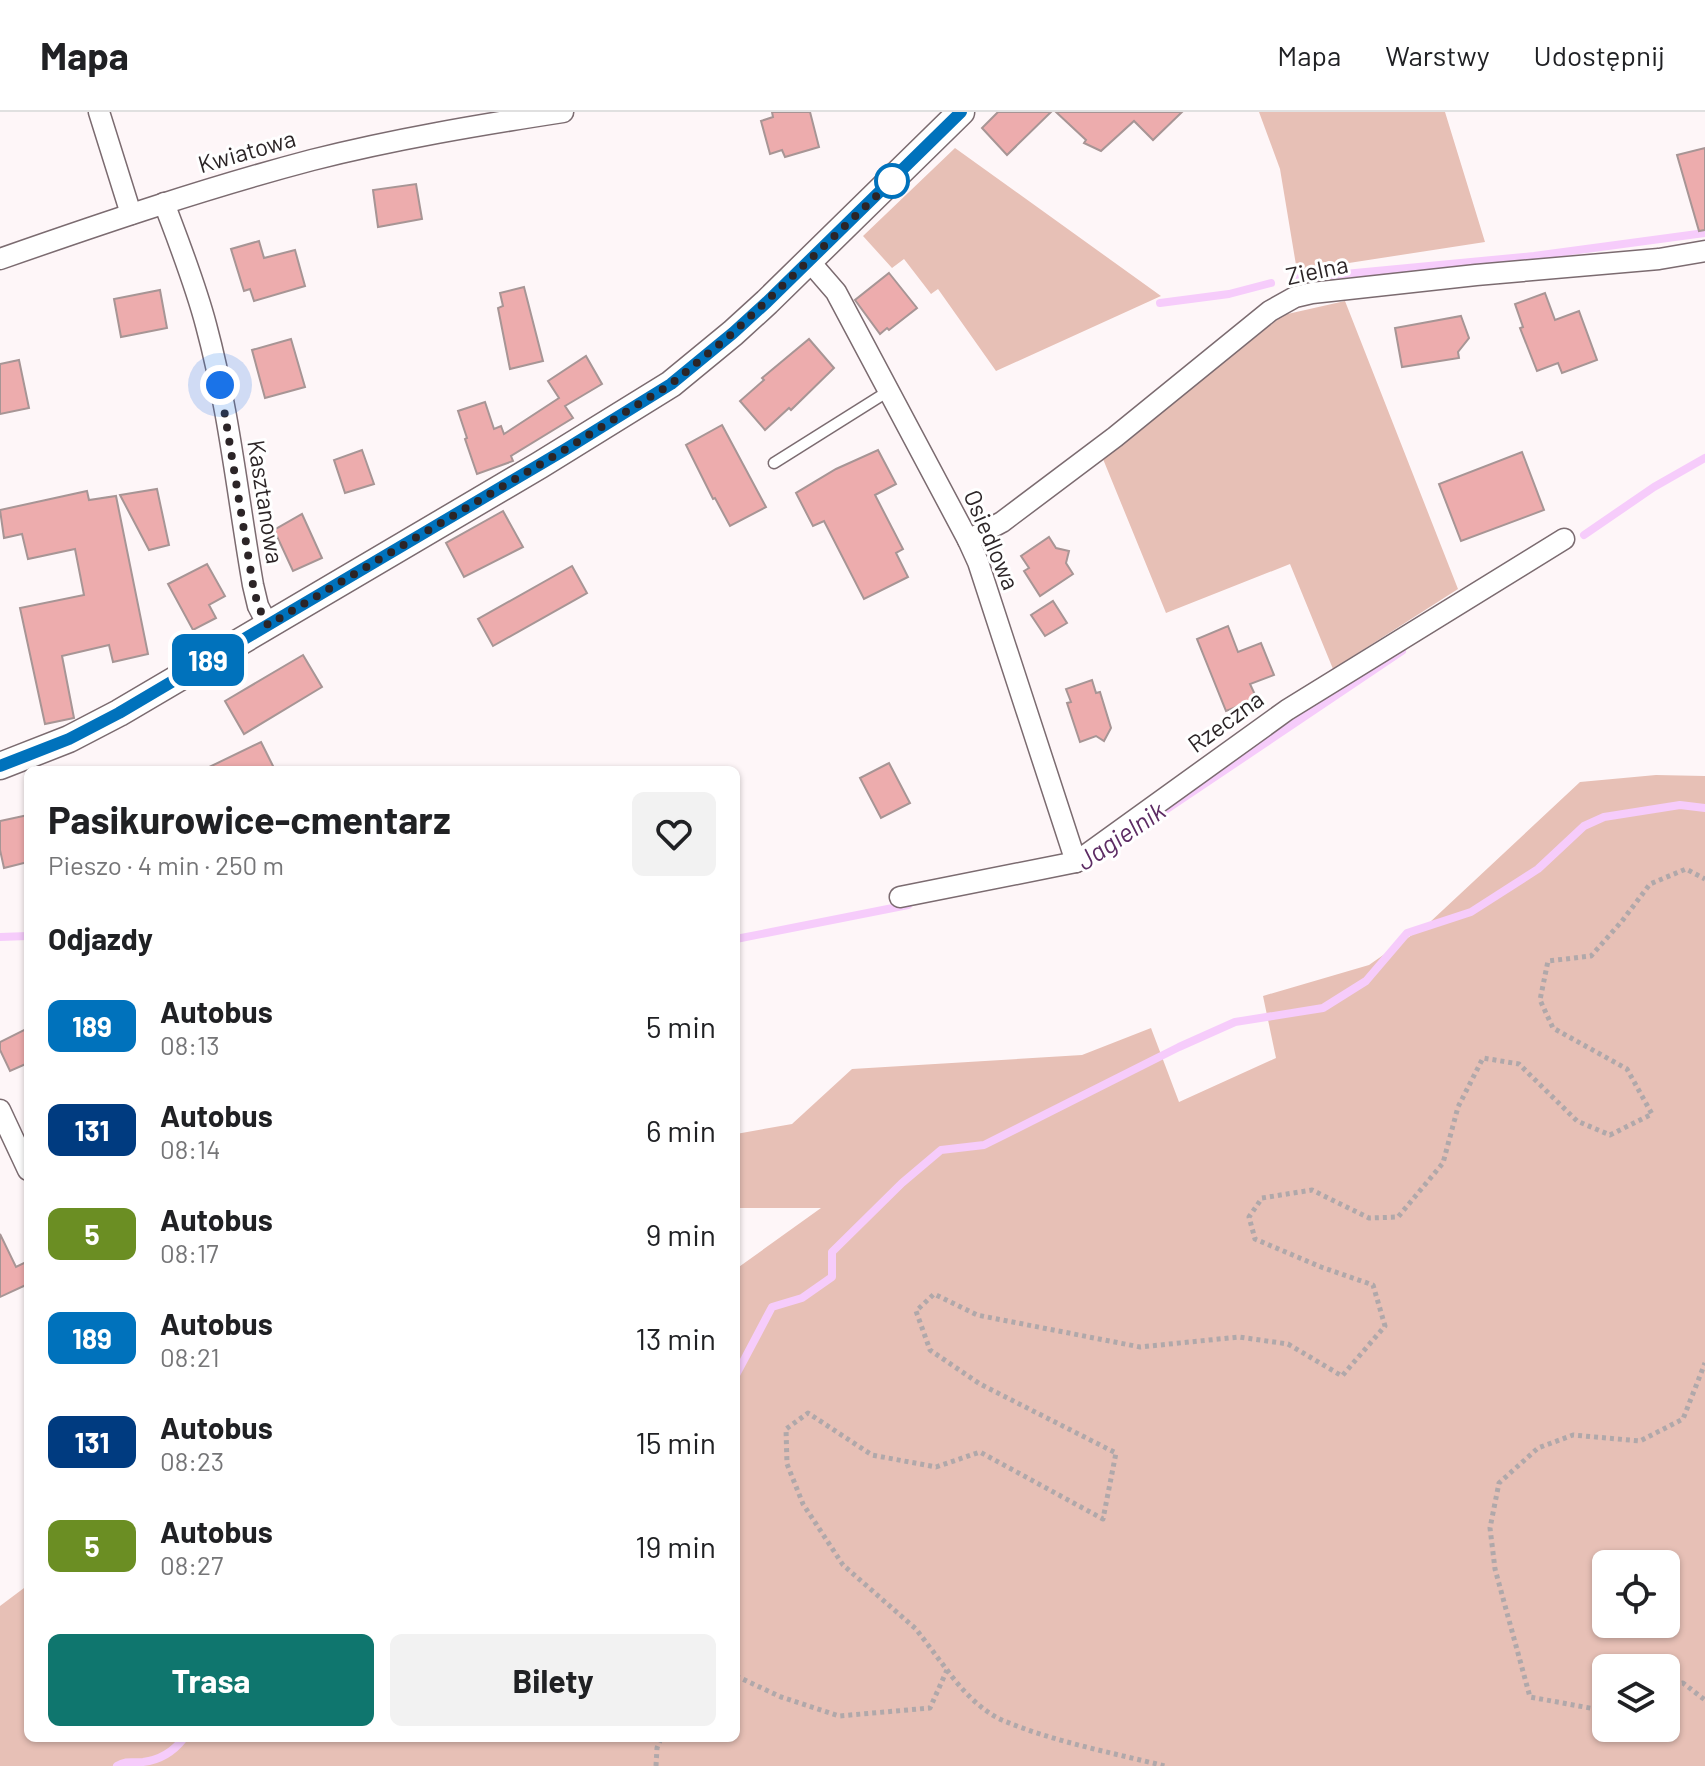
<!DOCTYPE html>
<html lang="pl">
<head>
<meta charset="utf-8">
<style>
  body { margin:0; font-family:Barlow,sans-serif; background:#f2f2f2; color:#202124; height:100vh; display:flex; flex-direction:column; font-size:30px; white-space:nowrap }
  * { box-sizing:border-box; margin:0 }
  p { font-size:26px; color:#757577 }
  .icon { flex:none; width:44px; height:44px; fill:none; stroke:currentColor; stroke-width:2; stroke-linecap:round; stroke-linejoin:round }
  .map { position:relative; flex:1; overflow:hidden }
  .details { position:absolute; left:24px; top:654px; width:716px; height:976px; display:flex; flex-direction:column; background:#fff; border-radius:12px; box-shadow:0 2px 6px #0004 }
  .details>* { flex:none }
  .badge { padding:0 16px; border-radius:12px; font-size:28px; line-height:52px }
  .controls { position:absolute; left:1592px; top:1438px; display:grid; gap:16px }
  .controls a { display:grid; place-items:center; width:88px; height:88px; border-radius:12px; background:#fff; box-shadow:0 2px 6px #0004; font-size:40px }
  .you { position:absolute; width:40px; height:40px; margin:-20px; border:6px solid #fff; border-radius:50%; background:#1a73e8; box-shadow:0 0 0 12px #1a73e833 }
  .map>.badge { position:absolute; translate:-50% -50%; box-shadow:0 0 0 4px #fff }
  h2 { padding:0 24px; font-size:30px; line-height:72px }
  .round { display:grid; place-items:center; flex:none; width:84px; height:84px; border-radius:12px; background:#f2f2f2 }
  .headline { display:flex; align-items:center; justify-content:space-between; height:136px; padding:0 24px }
  h1 { font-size:38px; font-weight:700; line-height:60px }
  .cta { display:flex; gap:16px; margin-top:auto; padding:16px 24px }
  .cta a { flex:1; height:92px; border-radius:12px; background:#0f766e; color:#fff; font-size:32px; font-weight:700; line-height:92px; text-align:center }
  .cta a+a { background:#f2f2f2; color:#202124 }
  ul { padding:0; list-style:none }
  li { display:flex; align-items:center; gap:24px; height:104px; padding:0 24px }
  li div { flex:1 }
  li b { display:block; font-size:30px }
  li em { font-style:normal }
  li .badge { min-width:88px; font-weight:700; text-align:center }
  header { display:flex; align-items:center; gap:48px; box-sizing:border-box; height:112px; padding:0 40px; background:#fff; border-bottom:2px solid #e0e0e0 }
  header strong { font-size:38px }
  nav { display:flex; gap:44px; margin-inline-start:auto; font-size:28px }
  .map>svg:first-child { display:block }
  .green { fill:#e7c0b6; fill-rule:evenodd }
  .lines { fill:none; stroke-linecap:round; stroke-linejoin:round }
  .stream { stroke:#f6ccfb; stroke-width:8 }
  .building { fill:#edacad; stroke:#a79595; stroke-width:2 }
  .service-casing { stroke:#7b6b70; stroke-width:13 }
  .minor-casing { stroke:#7b6b70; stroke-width:23 }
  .tertiary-casing { stroke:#7b6b70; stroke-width:29 }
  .path { stroke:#b0a8aa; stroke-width:5; stroke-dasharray:4 4; stroke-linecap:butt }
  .service { stroke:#fff; stroke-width:10 }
  .minor { stroke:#fff; stroke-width:20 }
  .tertiary { stroke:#fff; stroke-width:26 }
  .line-casing { stroke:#fff; stroke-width:18 }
  .line { stroke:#0072bc; stroke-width:12 }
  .walk { stroke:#2c2527; stroke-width:8; stroke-dasharray:0 14.4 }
  .stop-dot { fill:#fff; stroke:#0072bc; stroke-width:4 }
  .labels { text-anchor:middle; stroke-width:6; stroke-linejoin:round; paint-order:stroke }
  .street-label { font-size:24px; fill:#2c2527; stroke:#fff }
  .water-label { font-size:26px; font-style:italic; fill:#5d2c64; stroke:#fff }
</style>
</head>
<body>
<header>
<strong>Mapa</strong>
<nav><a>Mapa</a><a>Warstwy</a><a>Udostępnij</a></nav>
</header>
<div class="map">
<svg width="1705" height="1654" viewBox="0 0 1705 1654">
  <rect width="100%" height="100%" fill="#fef6f8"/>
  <g class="green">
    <polygon points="1259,0 1445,0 1485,130 1297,159 1280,57"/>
    <polygon points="955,36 1161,184 996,259 938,177 931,182 904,147 892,156 863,124"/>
    <polygon points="1345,189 1458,477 1333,557 1290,452 1166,501 1103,347 1283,203"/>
    <path d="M1656 663 1705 664V1654H0V1494L28 1473V1626H736V1157L821 1096H736V1022L792 1012 852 957 1082 943 1151 916 1179 990 1276 946 1263 884 1369 853 1429 811 1580 670ZM1606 1452H1666V1512H1606ZM1606 1556H1666V1616H1606Z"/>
  </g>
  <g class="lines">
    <g class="stream">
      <polyline points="1292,167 1534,144 1705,121"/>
      <polyline points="1160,191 1229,182 1271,171"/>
      <polyline points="1584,423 1654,375 1705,346"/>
      <polyline points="1164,699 1402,539"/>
      <polyline points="0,825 28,824"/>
      <polyline points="736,827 908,793"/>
      <polyline points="736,1263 772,1195 802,1186 832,1165 832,1140 902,1071 941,1038 984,1033 1179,935 1235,910 1323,896 1366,869 1407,821 1471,800 1538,757 1584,714 1604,705 1680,693 1705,696"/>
      <path d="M117 1654C127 1648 132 1651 143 1650 160 1648 174 1639 184 1626"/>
    </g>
  </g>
  <g class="building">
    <polygon points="772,0 810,0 819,35 785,45 782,38 770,42 761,9 773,5"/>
    <polygon points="998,0 1051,0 1007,43 982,16"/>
    <polygon points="1056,0 1182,0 1153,28 1134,9 1101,39 1084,31 1086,28"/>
    <polygon points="1705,36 1705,118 1699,119 1677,43"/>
    <polygon points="416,72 422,107 378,115 373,78"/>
    <polygon points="259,129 264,146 295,138 305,174 254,189 250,177 244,179 231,137"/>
    <polygon points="889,161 917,196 889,218 887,216 880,222 855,188"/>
    <polygon points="524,175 543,249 510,257 498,196 503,194 500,181"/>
    <polygon points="160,178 167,216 121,225 114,187"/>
    <polygon points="1545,181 1555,208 1579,199 1597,248 1562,261 1558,251 1537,259 1520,216 1523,215 1515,192"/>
    <polygon points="1461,204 1469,226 1458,240 1459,246 1402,255 1395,216"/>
    <polygon points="291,227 305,275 265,286 252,238"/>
    <polygon points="809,227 834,256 791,298 789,296 765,318 740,289 764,268 762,266"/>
    <polygon points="586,244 602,272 565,294 573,306 511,344 513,349 477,362 465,327 467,326 458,299 485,290 494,317 501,314 504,322 559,286 548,269"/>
    <polygon points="19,248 29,296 0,302 0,252"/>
    <polygon points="722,313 766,395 730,414 715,386 713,387 686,333"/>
    <polygon points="362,338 374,372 345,381 334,348"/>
    <polygon points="878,338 896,372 875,383 903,437 896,441 908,465 864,487 824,409 813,414 796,381 836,357"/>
    <polygon points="1522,340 1544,398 1461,429 1439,372"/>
    <polygon points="157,377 169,433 149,438 120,383"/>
    <polygon points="87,379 89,388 116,384 148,542 113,550 109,533 62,544 74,606 45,612 20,496 84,483 75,437 28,447 22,422 4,426 0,398"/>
    <polygon points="503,399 523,435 464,465 446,431"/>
    <polygon points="302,402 322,446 293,459 274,418"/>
    <polygon points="1049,425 1056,436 1069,439 1066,451 1073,462 1040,484 1024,459 1029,456 1021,444"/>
    <polygon points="207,452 225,484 209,493 216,506 193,518 168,472"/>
    <polygon points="572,454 587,481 493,534 478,507"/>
    <polygon points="1053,489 1067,511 1045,524 1031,503"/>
    <polygon points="1228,514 1238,540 1261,531 1274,563 1250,572 1257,587 1226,599 1197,527"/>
    <polygon points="303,543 322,575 244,622 225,589"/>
    <polygon points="1092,568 1096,581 1100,580 1111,616 1104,629 1096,624 1080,630 1067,591 1071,590 1066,577"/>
    <polygon points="261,630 275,658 203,658"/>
    <polygon points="889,651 910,691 881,706 860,666"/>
    <polygon points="28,703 28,750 4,756 0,738 0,709"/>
    <polygon points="28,916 28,951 10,959 0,938 0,930"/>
    <polygon points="0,1122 16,1155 28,1149 28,1172 0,1185"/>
  </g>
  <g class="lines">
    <g class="service-casing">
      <polyline id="service" points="774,351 887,280"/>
    </g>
    <g class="minor-casing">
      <g id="minor">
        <polyline points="99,0 131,102"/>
        <path d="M164 91C179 131 195 171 206 213 229 298 238 387 253 473L258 494 268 513"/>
        <path d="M0 147C103 111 206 76 312 48 395 27 479 13 563 0"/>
        <polyline points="810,150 836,180 968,428 978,450 1076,750"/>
        <polyline points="968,428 1002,410 1115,325 1270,199 1295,185 1312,181 1476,163 1659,147 1705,139"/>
        <polyline points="900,785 1076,750 1287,598 1564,427"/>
        <polyline points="0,998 28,1058"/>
      </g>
    </g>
    <g class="tertiary-casing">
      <polyline id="tertiary" points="0,654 69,627 119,601 540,353 671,272 733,221 767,190 961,0"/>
    </g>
    <g class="path">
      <path d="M947 1558C961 1577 980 1598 1002 1608 1051 1629 1113 1641 1165 1654"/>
      <polyline points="736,1564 781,1585 839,1604 930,1596 947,1558 916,1517 843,1453 803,1392 787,1352 786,1317 808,1301 872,1343 936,1355 980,1340 1103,1407 1116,1341 980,1272 930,1238 916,1199 934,1182 977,1203 1140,1235 1239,1225 1288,1232 1342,1264 1385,1214 1373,1173 1321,1155 1255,1127 1249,1105 1262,1086 1312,1078 1369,1106 1398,1105 1443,1051 1458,995 1483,946 1519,952 1577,1009 1610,1023 1652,1002 1627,957 1553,916 1540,888 1548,849 1591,844 1622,809 1650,772 1686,757 1705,767"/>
      <polyline points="1666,1574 1683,1571 1705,1588"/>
      <polyline points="1606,1599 1530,1585 1495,1457 1490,1416 1499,1371 1538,1336 1573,1323 1640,1329 1683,1307 1705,1251"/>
      <polyline points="656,1654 657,1636 661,1626"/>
    </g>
    <use href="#service" class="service"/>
    <use href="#minor" class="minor"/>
    <use href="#tertiary" class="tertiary"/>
  </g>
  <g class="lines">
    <g class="line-casing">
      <polyline id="line" points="0,654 69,627 119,601 566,337 671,272 733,221 767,190 961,0"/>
    </g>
    <use href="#line" class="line"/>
    <polyline class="walk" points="220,273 253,473 258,494 268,513 566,337 671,272 733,221 892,69"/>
  </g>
  <circle class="stop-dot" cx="892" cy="69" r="16"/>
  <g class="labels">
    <g class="street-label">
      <text transform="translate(247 40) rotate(-16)" y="8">Kwiatowa</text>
      <text transform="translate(1317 159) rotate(-12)" y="8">Zielna</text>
      <text transform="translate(265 390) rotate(81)" y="8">Kasztanowa</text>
      <text transform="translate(991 428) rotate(67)" y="8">Osiedlowa</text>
      <text transform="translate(1226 610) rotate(-36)" y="8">Rzeczna</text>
    </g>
    <g class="water-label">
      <text transform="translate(1121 724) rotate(-34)" y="9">Jagielnik</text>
    </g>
  </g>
</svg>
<div class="controls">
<a><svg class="icon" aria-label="locate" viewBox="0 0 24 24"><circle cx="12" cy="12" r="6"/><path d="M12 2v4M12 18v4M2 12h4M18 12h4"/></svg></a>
<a><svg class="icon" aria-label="layers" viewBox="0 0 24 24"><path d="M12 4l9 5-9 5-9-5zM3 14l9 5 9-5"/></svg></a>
</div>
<div class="you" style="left:220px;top:273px"></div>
<b class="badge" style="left:208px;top:548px;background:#0072bc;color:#fff">189</b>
<section class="details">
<div class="headline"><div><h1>Pasikurowice-cmentarz</h1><p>Pieszo · 4 min · 250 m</p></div><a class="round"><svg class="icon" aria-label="heart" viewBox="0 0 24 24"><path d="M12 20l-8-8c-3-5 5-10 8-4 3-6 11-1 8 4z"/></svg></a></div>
<h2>Odjazdy</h2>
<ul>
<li><span class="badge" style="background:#0072bc;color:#fff">189</span><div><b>Autobus</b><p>08:13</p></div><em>5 min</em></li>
<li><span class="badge" style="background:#003b80;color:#fff">131</span><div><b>Autobus</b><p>08:14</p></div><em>6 min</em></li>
<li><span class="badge" style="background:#6b8e23;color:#fff">5</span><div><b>Autobus</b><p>08:17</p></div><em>9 min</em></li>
<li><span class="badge" style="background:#0072bc;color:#fff">189</span><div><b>Autobus</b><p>08:21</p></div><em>13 min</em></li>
<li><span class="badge" style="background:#003b80;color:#fff">131</span><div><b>Autobus</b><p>08:23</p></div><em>15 min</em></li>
<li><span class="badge" style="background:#6b8e23;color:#fff">5</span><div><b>Autobus</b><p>08:27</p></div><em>19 min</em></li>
</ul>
<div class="cta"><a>Trasa</a><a>Bilety</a></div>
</section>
</div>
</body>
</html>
